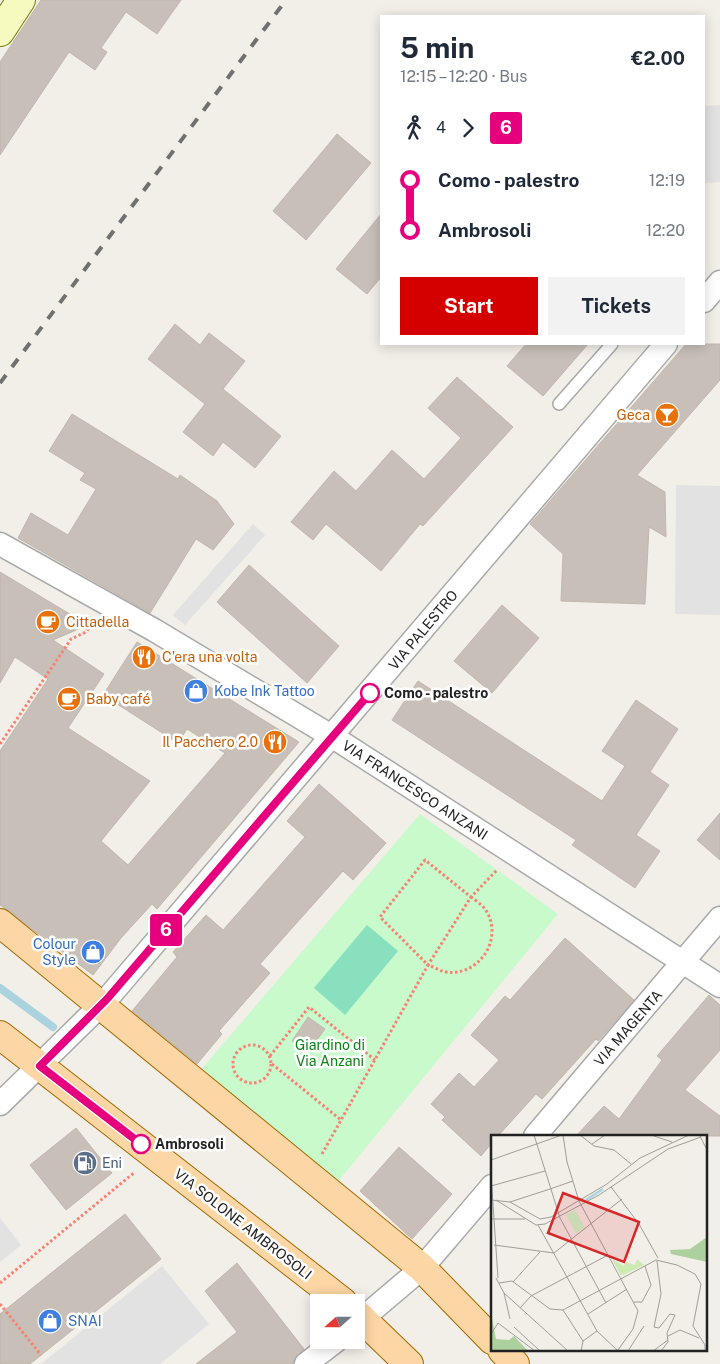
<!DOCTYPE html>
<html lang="en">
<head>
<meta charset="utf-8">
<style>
  body { margin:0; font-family:"Public Sans",sans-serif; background:#f2f2f3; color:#1f2937; height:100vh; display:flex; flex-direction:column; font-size:19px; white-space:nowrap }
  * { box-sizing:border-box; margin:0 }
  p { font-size:16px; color:#747a83 }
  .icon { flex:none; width:28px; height:28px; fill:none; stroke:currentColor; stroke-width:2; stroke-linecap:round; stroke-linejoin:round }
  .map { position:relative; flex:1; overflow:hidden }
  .sheet { position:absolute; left:380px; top:15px; width:325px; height:330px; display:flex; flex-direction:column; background:#fff; border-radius:0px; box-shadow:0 2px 12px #0003 }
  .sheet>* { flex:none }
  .badge { padding:0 10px; border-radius:4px; font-size:18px; line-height:32px }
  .needle { width:32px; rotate:249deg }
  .fabs { position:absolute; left:310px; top:1294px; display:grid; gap:10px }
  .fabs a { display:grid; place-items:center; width:55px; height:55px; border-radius:0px; background:#fff; box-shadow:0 2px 12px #0003; font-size:25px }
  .map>.badge { position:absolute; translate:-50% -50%; box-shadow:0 0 0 2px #fff }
  .legs { display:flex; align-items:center; gap:8px; height:55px; padding:0 20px; font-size:16px }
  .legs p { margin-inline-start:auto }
  .summary { display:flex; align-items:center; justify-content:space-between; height:85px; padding:0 20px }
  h1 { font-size:28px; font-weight:700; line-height:38px }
  .primary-button { display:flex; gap:10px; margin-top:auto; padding:10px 20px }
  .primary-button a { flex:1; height:58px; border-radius:0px; background:#d40000; color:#fff; font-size:20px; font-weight:700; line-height:58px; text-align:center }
  .primary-button a+a { background:#f2f2f3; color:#1f2937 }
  ul { padding:0 20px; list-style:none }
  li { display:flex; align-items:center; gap:18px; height:50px; font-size:19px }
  li i { display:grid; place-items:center; width:8px; height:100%; margin:0 6px; background:currentColor }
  li i::after { content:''; width:12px; height:12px; margin:-6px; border:4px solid; border-radius:50%; background:#fff }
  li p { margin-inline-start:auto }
  li:first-child i { background:linear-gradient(#0000 50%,currentColor 0) }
  li:last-child i { background:linear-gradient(currentColor 50%,#0000 0) }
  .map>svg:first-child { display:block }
  .park { fill:#c8facc }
  .pitch { fill:#88e0be }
  .parking { fill:#e2e2e2 }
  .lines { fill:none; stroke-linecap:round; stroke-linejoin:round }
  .stream { stroke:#aad3df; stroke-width:8 }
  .building { fill:#c7bfb8; stroke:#c4b6ab }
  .lane-casing { stroke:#a9a9a9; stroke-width:14 }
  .street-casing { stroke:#a9a9a9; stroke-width:25 }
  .secondary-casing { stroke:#707d05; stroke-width:30 }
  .primary-casing { stroke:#a06b00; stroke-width:30 }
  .path { stroke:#fa8072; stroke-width:3; stroke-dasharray:2.5 2.5; stroke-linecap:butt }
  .lane { stroke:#fff; stroke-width:11 }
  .street { stroke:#fff; stroke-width:22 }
  .secondary { stroke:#f7fabf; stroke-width:28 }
  .primary { stroke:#fcd6a4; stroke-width:28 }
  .rail { stroke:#707070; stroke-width:4; stroke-dasharray:10 10; stroke-linecap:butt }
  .line-1-casing { stroke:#fff; stroke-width:11 }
  .line-1 { stroke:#e6007e; stroke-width:8 }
  .stop-1-dot { fill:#fff; stroke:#e6007e; stroke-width:2.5 }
  .labels { text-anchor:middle; stroke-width:5; stroke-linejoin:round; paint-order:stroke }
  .food-label { font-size:14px; fill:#c56008; stroke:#fff; text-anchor:start }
  .street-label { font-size:14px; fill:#222; stroke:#fff }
  .shop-label { font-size:14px; fill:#366cbe; stroke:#fff; text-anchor:start }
  .stop-label { font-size:14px; font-weight:bold; fill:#222; stroke:#fff; text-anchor:start }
  .park-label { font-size:14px; fill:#0c8416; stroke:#fff }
  .service-label { font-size:14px; fill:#4e5e75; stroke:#fff; text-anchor:start }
  .inset-river { fill:none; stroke:#aad3df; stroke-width:2.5 }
  .inset-road { fill:none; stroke:#9f9d99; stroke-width:1 }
  .view { fill:#d62828; fill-opacity:0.15; stroke:#d62828; stroke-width:2.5 }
  .inset-edge { fill:none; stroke:#222; stroke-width:2.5 }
</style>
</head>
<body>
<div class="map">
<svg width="720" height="1364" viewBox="0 0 720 1364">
  <rect width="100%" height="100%" fill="#f2efe9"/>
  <polygon class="park" points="420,814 558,914 336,1184 199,1072"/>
  <polygon class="pitch" points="367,925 398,951 345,1015 314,988"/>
  <g class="parking">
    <polygon points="720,105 720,182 704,183 704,106"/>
    <polygon points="676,485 720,486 720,615 675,614"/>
    <polygon points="253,524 265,535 185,625 173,615"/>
    <polygon points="0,1218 21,1245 0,1262"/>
    <polygon points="162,1266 209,1324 160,1364 41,1364"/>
  </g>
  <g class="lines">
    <polyline class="stream" points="0,988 53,1027"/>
  </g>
  <g class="building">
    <polygon points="41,0 181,0 157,34 126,12 101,48 107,52 95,70 69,52 0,155 0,62"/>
    <polygon points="337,134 371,163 306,240 273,211"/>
    <polygon points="381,214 381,277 367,294 336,269"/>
    <polygon points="175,324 200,345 209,333 245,361 223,389 281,436 255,468 223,442 213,456 183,432 205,404 148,359"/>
    <polygon points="526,344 588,344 543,396 507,366"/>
    <polygon points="686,344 720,344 720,380 637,475 665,492 666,537 649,527 645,604 561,601 563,554 530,524"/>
    <polygon points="457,377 513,427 423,526 420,524 381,571 326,524 313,540 291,522 334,471 356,491 392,450 424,479 461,438 428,408"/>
    <polygon points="72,414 178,479 180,475 217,501 234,524 213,550 196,539 150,613 18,538 31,513 68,535 96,489 80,480 85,473 49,451"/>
    <polygon points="249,565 339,646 307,683 217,602"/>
    <polygon points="0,572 88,625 53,640 104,674 68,728 150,781 101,841 128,865 225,753 187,729 178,743 103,695 137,642 299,742 157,909 152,904 121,938 93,975 0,905 0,751 48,679 15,657 0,683"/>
    <polygon points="502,605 539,638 492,693 454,661"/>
    <polygon points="418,681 602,801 625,766 602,751 636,700 678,729 650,772 669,785 636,835 660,851 635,888 572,845 576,840 392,720"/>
    <polygon points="319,784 386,843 353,880 343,871 260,964 270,973 219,1031 222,1034 197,1064 132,1011 177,957 173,952 206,915 223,930 305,837 287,821"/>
    <polygon points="720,813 720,860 697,840"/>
    <polygon points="565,938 634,1000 598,1041 596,1039 542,1099 536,1094 498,1136 492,1136 492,1143 481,1156 442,1120 445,1117 431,1104 459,1073 474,1087 499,1060 471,1035 505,996 510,1000"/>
    <polygon points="709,995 720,1005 720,1050 685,1090 720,1116 720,1136 576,1136 604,1106 619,1119 662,1060 657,1056"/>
    <polygon points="308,1017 325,1029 308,1052 292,1041"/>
    <polygon points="76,1128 112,1173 66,1210 30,1165"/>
    <polygon points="399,1147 452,1194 412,1239 360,1191"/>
    <polygon points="125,1214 161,1259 30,1364 0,1364 0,1314"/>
    <polygon points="237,1263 304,1349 294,1359 293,1364 196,1364 237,1332 205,1291"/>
  </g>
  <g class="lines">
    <g class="lane-casing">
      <polyline id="lane" points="559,404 612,344"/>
    </g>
    <g class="street-casing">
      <g id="street">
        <polyline points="704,301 720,282"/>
        <polyline points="0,544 154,630 333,737 720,986"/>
        <polyline points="0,1104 107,999 666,344"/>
        <polyline points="535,1136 720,918"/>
        <polyline points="356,1324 422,1268 492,1186"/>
        <polyline points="306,1364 337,1340"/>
      </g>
    </g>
    <g class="secondary-casing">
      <polyline id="secondary" points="0,32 21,0"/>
    </g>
    <g class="primary-casing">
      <g id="primary">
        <polyline points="0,923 422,1268 492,1340"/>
        <polyline points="0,1035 343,1302"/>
        <polyline points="356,1313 409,1364"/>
        <polyline points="502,1350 515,1364"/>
      </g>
    </g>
    <g class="path">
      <polyline points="0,744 71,639 86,632 94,621"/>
      <path d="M471 897C475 900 482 905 485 909 505 938 479 977 446 972 440 971 434 967 428 965Z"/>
      <circle cx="252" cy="1064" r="19"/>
      <polyline points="270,1056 309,1007 375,1060"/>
      <polyline points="272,1064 341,1120"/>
      <polyline points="322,1154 428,965 380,917 425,860 471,897 497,870"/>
      <polyline points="0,1283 135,1172"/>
      <polyline points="0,1304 41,1355"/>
    </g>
    <use href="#lane" class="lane"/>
    <use href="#street" class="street"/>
    <use href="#secondary" class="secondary"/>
    <use href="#primary" class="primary"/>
    <polyline class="rail" points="0,383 286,0"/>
  </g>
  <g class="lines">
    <g class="line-1-casing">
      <polyline id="line-1" points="141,1144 40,1066 107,999 370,693"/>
    </g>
    <use href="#line-1" class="line-1"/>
  </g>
  <defs>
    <g id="bar-disc" transform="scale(1.25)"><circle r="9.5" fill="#e8710a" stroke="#fff"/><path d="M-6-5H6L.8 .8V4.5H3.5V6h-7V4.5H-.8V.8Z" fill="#fff"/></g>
    <g id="cafe-disc" transform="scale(1.25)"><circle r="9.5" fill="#e8710a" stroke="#fff"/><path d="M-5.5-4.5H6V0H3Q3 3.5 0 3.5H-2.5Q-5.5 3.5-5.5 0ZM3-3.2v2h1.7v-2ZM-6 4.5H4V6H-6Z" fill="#fff"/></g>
    <g id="restaurant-disc" transform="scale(1.25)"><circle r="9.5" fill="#e8710a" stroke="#fff"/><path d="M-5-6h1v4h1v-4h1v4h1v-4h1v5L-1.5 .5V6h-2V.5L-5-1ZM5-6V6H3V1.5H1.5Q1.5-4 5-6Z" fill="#fff"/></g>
    <g id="shop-disc" transform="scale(1.25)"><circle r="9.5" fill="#3f7fe0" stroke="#fff"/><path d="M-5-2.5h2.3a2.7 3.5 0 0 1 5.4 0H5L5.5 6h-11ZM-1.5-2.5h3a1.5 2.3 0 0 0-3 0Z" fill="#fff"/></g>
    <g id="fuel-disc" transform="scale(1.25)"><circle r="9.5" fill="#5c6f8a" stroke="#fff"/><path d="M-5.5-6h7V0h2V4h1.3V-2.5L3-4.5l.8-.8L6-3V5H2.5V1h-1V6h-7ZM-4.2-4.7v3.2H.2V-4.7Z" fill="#fff"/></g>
  </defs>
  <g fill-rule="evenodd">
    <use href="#bar-disc" x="667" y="415"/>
    <use href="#cafe-disc" x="48" y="622"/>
    <use href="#restaurant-disc" x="144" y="657"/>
    <use href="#shop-disc" x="196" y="691"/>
    <use href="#cafe-disc" x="69" y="699"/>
    <use href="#restaurant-disc" x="275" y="742"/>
    <use href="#shop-disc" x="93" y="952"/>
    <use href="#fuel-disc" x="85" y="1163"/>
    <use href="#shop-disc" x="50" y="1321"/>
  </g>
  <g class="stop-1-dot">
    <circle cx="370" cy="693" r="9"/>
    <circle cx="141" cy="1144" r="9"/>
  </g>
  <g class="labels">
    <g class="food-label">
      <text x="650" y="420" text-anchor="end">Geca</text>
      <text x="66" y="627">Cittadella</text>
      <text x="162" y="662">C'era una volta</text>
      <text x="86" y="704">Baby café</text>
      <text x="258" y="747" text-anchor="end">Il Pacchero 2.0</text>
    </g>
    <g class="street-label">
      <text transform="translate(423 630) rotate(-50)" y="5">VIA PALESTRO</text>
      <text transform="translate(415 790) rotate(33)" y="5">VIA FRANCESCO ANZANI</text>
      <text transform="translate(628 1028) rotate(-49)" y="5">VIA MAGENTA</text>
      <text transform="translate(243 1224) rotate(38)" y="5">VIA SOLONE AMBROSOLI</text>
    </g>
    <g class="shop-label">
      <text x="214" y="696">Kobe Ink Tattoo</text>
      <text x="76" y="949" text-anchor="end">Colour<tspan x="76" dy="16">Style</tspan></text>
      <text x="68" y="1326">SNAI</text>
    </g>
    <g class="stop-label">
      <text x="384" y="698">Como - palestro</text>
      <text x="155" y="1149">Ambrosoli</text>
    </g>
    <g class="park-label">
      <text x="330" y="1050">Giardino di<tspan x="330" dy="16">Via Anzani</tspan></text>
    </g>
    <g class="service-label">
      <text x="102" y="1168">Eni</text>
    </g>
  </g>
  <g transform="translate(491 1135)">
    <rect width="216" height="216" fill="#f2efe9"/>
    <path d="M121 124 133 131 135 127 144 130 146 124 153 130 130 141Z" fill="#cdebb0"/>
    <path d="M216 102V127L180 119 179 115 199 114ZM0 178 5 204 18 205 23 201 37 216H0Z" fill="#add19e"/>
    <path d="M84 75 94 93 85 98 75 80Z" fill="#c8facc"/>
    <path class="inset-river" d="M95 65 112 54"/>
    <path class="inset-road" d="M43 0 69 83 115 168M72 0 76 27 88 66 147 176 142 194 127 215M89 0 103 11 123 15 140 29M160 0 181 7M209 1 217 17M101 9 114 0M0 25 71 0M0 40 7 143M0 51 54 36M120 52 148 89 167 123M59 54 82 46M0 65 19 67 49 84 60 82 116 49 149 23 198 0M5 65 45 90 54 89 108 60 177 14 210 2M19 67 59 54M1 84H34M47 90 106 196 127 216M3 110 63 118 131 64M166 126 170 159 163 192 168 193 179 179 184 180 176 198 177 207 170 216M5 143 13 158 77 216M22 147 49 117M8 148 21 146 59 174 72 175 165 125 186 130 204 139 210 149 202 191 214 210V216M13 158 19 184M143 167H151L160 150 154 131M29 173 40 161 117 120M72 175 92 206 90 216M97 179 136 154M23 192 49 216M0 199 7 188 44 216M177 201 189 195 208 203M92 206 106 196M137 216 153 191M162 216 177 205"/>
    <path class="view" d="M72 58 148 87 133 127 57 98Z"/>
    <rect width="216" height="216" class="inset-edge"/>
  </g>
</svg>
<div class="fabs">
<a><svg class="needle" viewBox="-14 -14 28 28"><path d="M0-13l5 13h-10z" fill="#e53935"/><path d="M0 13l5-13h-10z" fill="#747a83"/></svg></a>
</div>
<b class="badge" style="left:166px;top:930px;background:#e6007e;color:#fff">6</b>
<section class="sheet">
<div class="summary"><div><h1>5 min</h1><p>12:15 – 12:20 · Bus</p></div><b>€2.00</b></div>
<div class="legs"><svg class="icon" aria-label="walk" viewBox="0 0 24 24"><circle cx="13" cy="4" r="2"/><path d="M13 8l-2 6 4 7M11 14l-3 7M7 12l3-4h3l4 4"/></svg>4<svg class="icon" aria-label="forward" viewBox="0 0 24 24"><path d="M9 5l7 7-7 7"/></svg><b class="badge" style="background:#e6007e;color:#fff">6</b></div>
<ul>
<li><i style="color:#e6007e"></i><b>Como - palestro</b><p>12:19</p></li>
<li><i style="color:#e6007e"></i><b>Ambrosoli</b><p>12:20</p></li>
</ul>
<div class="primary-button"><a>Start</a><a>Tickets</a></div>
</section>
</div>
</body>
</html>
